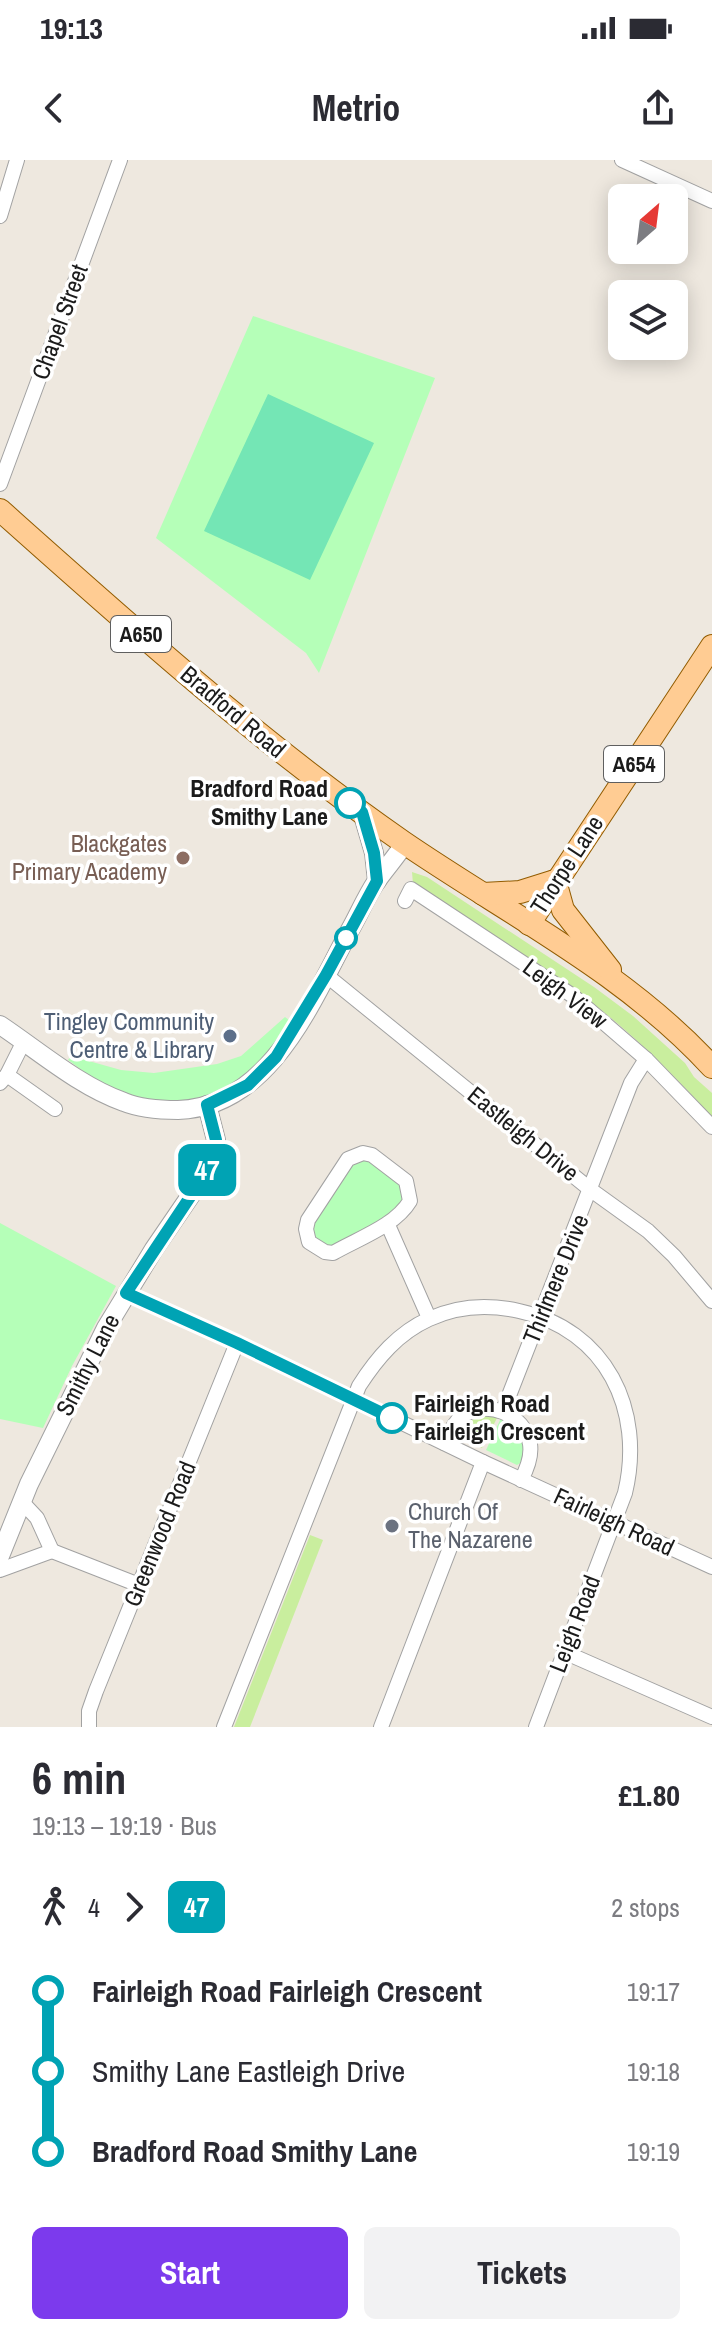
<!DOCTYPE html>
<html lang="en">
<head>
<meta charset="utf-8">
<style>
  body { margin:0; font-family:"Archivo Narrow",sans-serif; background:#f2f2f3; color:#2b2b33; height:100vh; display:flex; flex-direction:column; font-size:30px; white-space:nowrap }
  * { box-sizing:border-box; margin:0 }
  p { font-size:26px; color:#7c7c81 }
  .icon { flex:none; width:44px; height:44px; fill:none; stroke:currentColor; stroke-width:2; stroke-linecap:round; stroke-linejoin:round }
  .map { position:relative; height:1567px; overflow:hidden }
  .sheet { display:flex; flex-direction:column; background:#fff; flex:1 }
  .sheet>* { flex:none }
  .badge { padding:0 16px; border-radius:12px; font-size:28px; line-height:52px }
  .needle { width:52px; rotate:28deg }
  .buttons { position:absolute; left:608px; top:24px; display:grid; gap:16px }
  .buttons a { display:grid; place-items:center; width:80px; height:80px; border-radius:12px; background:#fff; box-shadow:0 4px 20px #0003; font-size:40px }
  .map>.badge { position:absolute; translate:-50% -50%; box-shadow:0 0 0 4px #fff }
  .legs { display:flex; align-items:center; gap:12px; height:88px; padding:0 32px; font-size:26px }
  .legs p { margin-inline-start:auto }
  .head { display:flex; align-items:center; justify-content:space-between; height:136px; padding:0 32px }
  h1 { font-size:44px; font-weight:800; line-height:60px }
  .action { display:flex; gap:16px; margin-top:auto; padding:16px 32px }
  .action a { flex:1; height:92px; border-radius:12px; background:#7c3aed; color:#fff; font-size:32px; font-weight:800; line-height:92px; text-align:center }
  .action a+a { background:#f2f2f3; color:#2b2b33 }
  ul { padding:0 32px; list-style:none }
  li { display:flex; align-items:center; gap:28px; height:80px; font-size:30px }
  li i { display:grid; place-items:center; width:12px; height:100%; margin:0 10px; background:currentColor }
  li i::after { content:''; width:20px; height:20px; margin:-10px; border:6px solid; border-radius:50%; background:#fff }
  li p { margin-inline-start:auto }
  li:first-child i { background:linear-gradient(#0000 50%,currentColor 0) }
  li:last-child i { background:linear-gradient(currentColor 50%,#0000 0) }
  .status { display:flex; justify-content:space-between; align-items:center; height:56px; padding:0 40px; background:#fff; direction:ltr }
  .status svg { height:22px; fill:currentColor }
  header { display:flex; justify-content:space-between; align-items:center; height:104px; padding:0 32px; background:#fff; font-size:36px; font-weight:800 }
  .map>svg:first-child { display:block }
  .grass { fill:#c9ee9e }
  .park { fill:#b5ffb8 }
  .pitch { fill:#74e6b5 }
  .lines { fill:none; stroke-linecap:round; stroke-linejoin:round }
  .minor-casing { stroke:#a2a2a2; stroke-width:16 }
  .tertiary-casing { stroke:#a2a2a2; stroke-width:20 }
  .primary-casing { stroke:#925c00; stroke-width:24 }
  .minor { stroke:#fff; stroke-width:14 }
  .tertiary { stroke:#fff; stroke-width:18 }
  .primary { stroke:#ffcc93; stroke-width:22 }
  .line-1-casing { stroke:#fff; stroke-width:18 }
  .line-1 { stroke:#00a3b4; stroke-width:12 }
  .stop-1-dot { fill:#fff; stroke:#00a3b4; stroke-width:4 }
  .education-dot { fill:#8d6e63; stroke:#fff; stroke-width:3 }
  .service-dot { fill:#5c6f8a; stroke:#fff; stroke-width:3 }
  .worship-dot { fill:#6b7280; stroke:#fff; stroke-width:3 }
  .labels { text-anchor:middle; stroke-width:7; stroke-linejoin:round; paint-order:stroke }
  .shield { fill:#fff; stroke:#5f5f5f; stroke-width:2 }
  .shield-label { font-size:22px; font-weight:bold; fill:#1b1b1b }
  .street-label { font-size:24px; fill:#1b1b1b; stroke:#fff }
  .stop-label { font-size:24px; font-weight:bold; fill:#1b1b1b; stroke:#fff; text-anchor:end }
  .education-label { font-size:24px; fill:#785e54; stroke:#fff; text-anchor:end }
  .service-label { font-size:24px; fill:#4e5e75; stroke:#fff; text-anchor:end }
  .worship-label { font-size:24px; fill:#5b616d; stroke:#fff; text-anchor:start }
</style>
</head>
<body>
<div class="status"><b>19:13</b><svg viewBox="0 0 49 12"><path d="M0 12V9h3v3zM5 12V6h3v6zM10 12V3h3v9zM15 12V0h3v12zM26 1h20v11H26zM47 4h2v5h-2z"/></svg></div>
<header><svg class="icon" aria-label="back" viewBox="0 0 24 24"><path d="M15 5l-7 7 7 7"/></svg>Metrio<svg class="icon" aria-label="share" viewBox="0 0 24 24"><path d="M12 15V3M7 8l5-5 5 5M5 13v7h14v-7"/></svg></header>
<div class="map">
<svg width="712" height="1567" viewBox="0 0 712 1567">
  <rect width="100%" height="100%" fill="#eee8df"/>
  <g class="grass">
    <path d="M412 712 427 717 594 827 633 856 685 903 694 917 712 933V957C671 912 627 867 577 832 524 794 467 760 413 724Z"/>
    <polygon points="486,1255 498,1256 482,1288 460,1278 458,1273 475,1258"/>
    <polygon points="310,1375 323,1380 250,1567 234,1567"/>
  </g>
  <g class="park">
    <polygon points="253,156 435,218 319,513 306,493 156,378"/>
    <path d="M285 857 289 860C280 876 270 892 258 905 217 947 153 950 104 925 91 919 80 908 68 900L71 896 121 910 154 913 217 904 241 896Z"/>
    <polygon points="360,999 367,1000 400,1022 404,1041 390,1055 329,1088 313,1079 313,1061 350,1003"/>
    <polygon points="0,1063 116,1126 72,1206 43,1268 0,1259"/>
    <path d="M501 1258C520 1267 526 1282 522 1302L517 1305 486 1290Z"/>
  </g>
  <polygon class="pitch" points="268,234 374,283 310,420 204,371"/>
  <g class="lines">
    <g class="minor-casing">
      <g id="minor">
        <polyline points="622,0 712,41"/>
        <polyline points="0,56 17,0"/>
        <polyline points="0,324 120,0"/>
        <polyline points="405,741 411,729 573,836 646,899 712,967"/>
        <polyline points="326,815 591,1030 648,1071 674,1096 712,1141"/>
        <polyline points="7,915 55,949"/>
        <polyline points="0,923 7,915 24,881"/>
        <path d="M363 993 372 995 406 1021 410 1041C395 1066 359 1078 333 1093L325 1092 309 1082 306 1069 308 1060 348 999Z"/>
        <polyline points="388,1065 429,1158"/>
        <polyline points="126,1133 237,1183 483,1302 712,1407"/>
        <polyline points="503,1251 631,923 646,899"/>
        <path d="M444 1283C449 1274 453 1264 461 1257 486 1238 525 1254 530 1284 532 1297 527 1309 521 1320"/>
        <polyline points="52,1391 139,1425"/>
        <polyline points="0,1410 52,1391 37,1358 22,1342"/>
        <polyline points="564,1492 712,1557"/>
        <polyline points="89,1567 89,1551 96,1531 237,1183"/>
        <path d="M224 1567 359 1226C377 1198 398 1173 429 1159 457 1146 488 1144 519 1151 606 1169 645 1250 625 1333L536 1567"/>
        <polyline points="381,1567 483,1302"/>
      </g>
    </g>
    <g class="tertiary-casing">
      <g id="tertiary">
        <polyline points="362,652 374,693 377,721"/>
        <path d="M0 865C39 891 79 926 124 942 141 949 159 950 178 950 271 947 312 840 350 770 359 754 366 737 376 722 385 709 396 697 405 683"/>
        <polyline points="0,1396 29,1324 106,1168 154,1089 208,1010 216,980 207,945"/>
      </g>
    </g>
    <g class="primary-casing">
      <g id="primary">
        <path d="M0 350C130 466 260 583 403 682 508 754 625 812 712 907"/>
        <polyline points="555,721 563,750 610,810"/>
        <polyline points="483,734 520,732 555,721"/>
        <polyline points="529,764 712,486"/>
      </g>
    </g>
    <use href="#minor" class="minor"/>
    <use href="#tertiary" class="tertiary"/>
    <use href="#primary" class="primary"/>
  </g>
  <g class="lines">
    <g class="line-1-casing">
      <polyline id="line-1" points="350,643 362,652 374,693 377,721 326,815 276,897 248,925 207,945 216,980 208,1010 126,1133 237,1183 392,1258"/>
    </g>
    <use href="#line-1" class="line-1"/>
  </g>
  <g class="stop-1-dot">
    <circle cx="350" cy="643" r="14"/>
    <circle cx="346" cy="778" r="10"/>
    <circle cx="392" cy="1258" r="14"/>
  </g>
  <circle class="education-dot" cx="183" cy="698" r="8"/>
  <circle class="service-dot" cx="230" cy="876" r="8"/>
  <circle class="worship-dot" cx="392" cy="1366" r="8"/>
  <g class="labels">
    <g class="shield">
      <rect x="111" y="456" width="60" height="36" rx="6"/>
      <rect x="604" y="586" width="60" height="36" rx="6"/>
    </g>
    <g class="shield-label">
      <text x="141" y="482">A650</text>
      <text x="634" y="612">A654</text>
    </g>
    <g class="street-label">
      <text transform="translate(60 162) rotate(-70)" y="8">Chapel Street</text>
      <text transform="translate(233 552) rotate(40)" y="8">Bradford Road</text>
      <text transform="translate(567 705) rotate(-57)" y="8">Thorpe Lane</text>
      <text transform="translate(565 834) rotate(37)" y="8">Leigh View</text>
      <text transform="translate(523 974) rotate(39)" y="8">Eastleigh Drive</text>
      <text transform="translate(556 1119) rotate(-68)" y="8">Thirlmere Drive</text>
      <text transform="translate(88 1205) rotate(-63)" y="8">Smithy Lane</text>
      <text transform="translate(614 1362) rotate(25)" y="8">Fairleigh Road</text>
      <text transform="translate(160 1374) rotate(-68)" y="8">Greenwood Road</text>
      <text transform="translate(575 1464) rotate(-69)" y="8">Leigh Road</text>
    </g>
    <g class="stop-label">
      <text x="328" y="637">Bradford Road<tspan x="328" dy="28">Smithy Lane</tspan></text>
      <text x="414" y="1252" text-anchor="start">Fairleigh Road<tspan x="414" dy="28">Fairleigh Crescent</tspan></text>
    </g>
    <g class="education-label">
      <text x="167" y="692">Blackgates<tspan x="167" dy="28">Primary Academy</tspan></text>
    </g>
    <g class="service-label">
      <text x="214" y="870">Tingley Community<tspan x="214" dy="28">Centre &amp; Library</tspan></text>
    </g>
    <g class="worship-label">
      <text x="408" y="1360">Church Of<tspan x="408" dy="28">The Nazarene</tspan></text>
    </g>
  </g>
</svg>
<div class="buttons">
<a><svg class="needle" viewBox="-14 -14 28 28"><path d="M0-13l5 13h-10z" fill="#e53935"/><path d="M0 13l5-13h-10z" fill="#7c7c81"/></svg></a>
<a><svg class="icon" aria-label="layers" viewBox="0 0 24 24"><path d="M12 4l9 5-9 5-9-5zM3 14l9 5 9-5"/></svg></a>
</div>
<b class="badge" style="left:207px;top:1010px;background:#00a3b4;color:#fff">47</b>
</div>
<section class="sheet">
<div class="head"><div><h1>6 min</h1><p>19:13 – 19:19 · Bus</p></div><b>£1.80</b></div>
<div class="legs"><svg class="icon" aria-label="walk" viewBox="0 0 24 24"><circle cx="13" cy="4" r="2"/><path d="M13 8l-2 6 4 7M11 14l-3 7M7 12l3-4h3l4 4"/></svg>4<svg class="icon" aria-label="forward" viewBox="0 0 24 24"><path d="M9 5l7 7-7 7"/></svg><b class="badge" style="background:#00a3b4;color:#fff">47</b><p>2 stops</p></div>
<ul>
<li><i style="color:#00a3b4"></i><b>Fairleigh Road Fairleigh Crescent</b><p>19:17</p></li>
<li><i style="color:#00a3b4"></i><span>Smithy Lane Eastleigh Drive</span><p>19:18</p></li>
<li><i style="color:#00a3b4"></i><b>Bradford Road Smithy Lane</b><p>19:19</p></li>
</ul>
<div class="action"><a>Start</a><a>Tickets</a></div>
</section>
</body>
</html>
